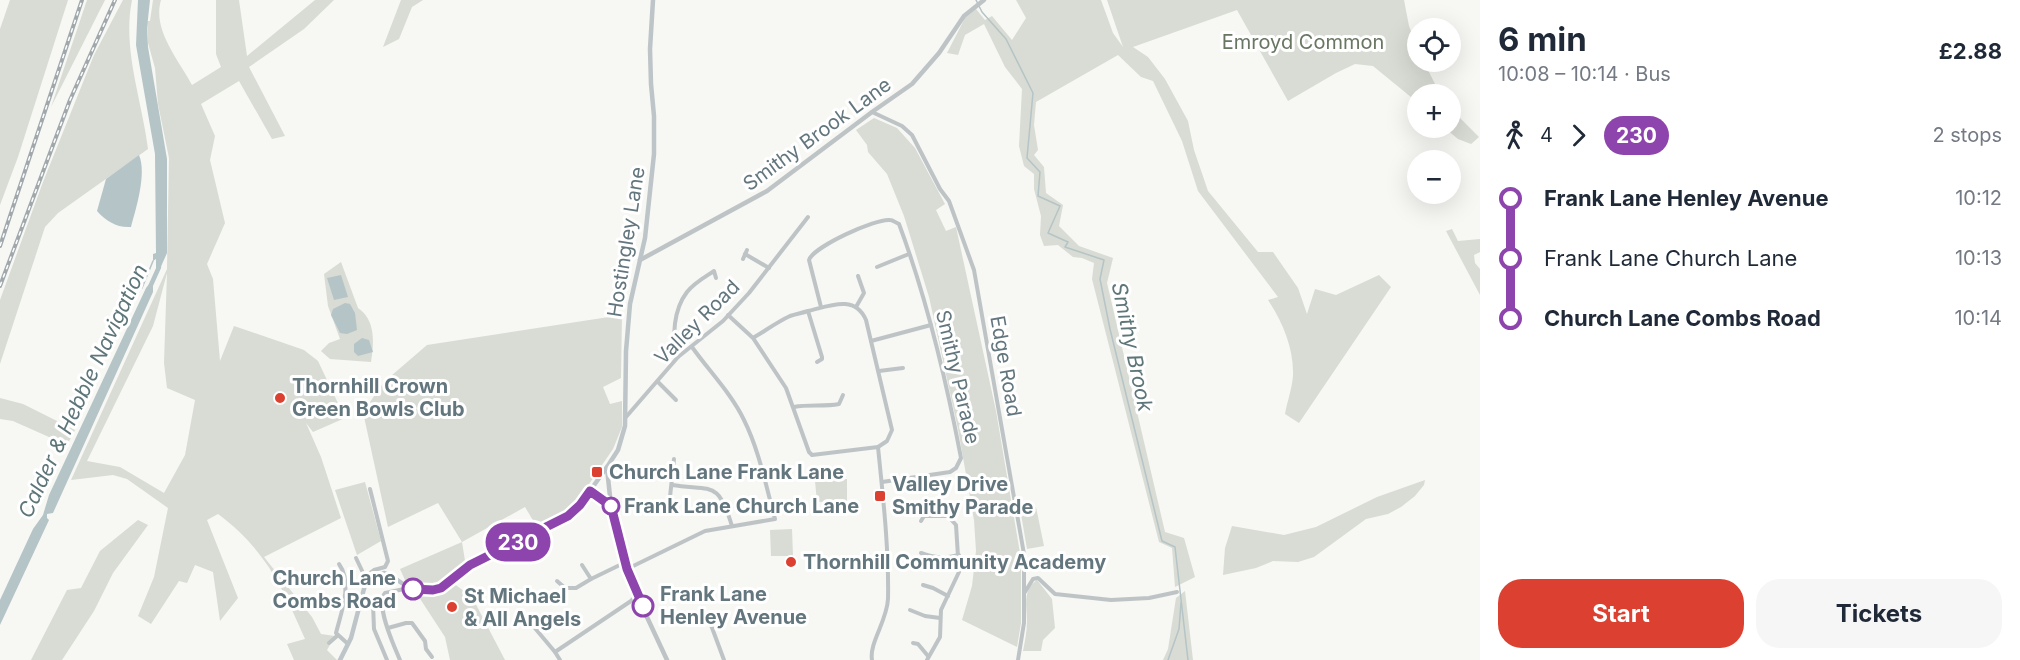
<!DOCTYPE html>
<html lang="en">
<head>
<meta charset="utf-8">
<style>
  body { margin:0; font-family:Inter,sans-serif; background:#f6f6f7; color:#1f2937; height:100vh; display:flex; flex-direction:column; font-size:22px; white-space:nowrap }
  * { box-sizing:border-box; margin:0 }
  p { font-size:20px; color:#747a83 }
  .icon { flex:none; width:33px; height:33px; fill:none; stroke:currentColor; stroke-width:2; stroke-linecap:round; stroke-linejoin:round }
  .map { position:relative; flex:1; overflow:hidden }
  .sheet { display:flex; flex-direction:column; background:#fff; width:540px }
  .sheet>* { flex:none }
  .badge { padding:0 12px; border-radius:20px; font-size:21px; line-height:39px }
  .buttons { position:absolute; left:1407px; top:18px; display:grid; gap:12px }
  .buttons a { display:grid; place-items:center; width:54px; height:54px; border-radius:50%; background:#fff; box-shadow:0 6px 24px #0002; font-size:30px }
  .map>.badge { position:absolute; translate:-50% -50%; box-shadow:0 0 0 3px #fff }
  .legs { display:flex; align-items:center; gap:9px; height:66px; padding:0 18px; font-size:20px }
  .legs p { margin-inline-start:auto }
  .summary { display:flex; align-items:center; justify-content:space-between; height:102px; padding:0 18px }
  h1 { font-size:33px; font-weight:700; line-height:45px }
  .button { display:flex; gap:12px; margin-top:auto; padding:12px 18px }
  .button a { flex:1; height:69px; border-radius:24px; background:#db4030; color:#fff; font-size:24px; font-weight:700; line-height:69px; text-align:center }
  .button a+a { background:#f6f6f7; color:#1f2937 }
  ul { padding:0 18px; list-style:none }
  li { display:flex; align-items:center; gap:21px; height:60px; font-size:22px }
  li i { display:grid; place-items:center; width:9px; height:100%; margin:0 8px; background:currentColor }
  li i::after { content:''; width:15px; height:15px; margin:-8px; border:4px solid; border-radius:50%; background:#fff }
  li p { margin-inline-start:auto }
  li:first-child i { background:linear-gradient(#0000 50%,currentColor 0) }
  li:last-child i { background:linear-gradient(currentColor 50%,#0000 0) }
  main { display:flex; flex:1; min-height:0 }
  .map>svg:first-child { display:block }
  .green { fill:#d8dcd4; fill-rule:evenodd }
  .water { fill:#b5c4c6 }
  .lines { fill:none; stroke-linecap:round; stroke-linejoin:round }
  .stream { stroke:#b5c4c6; stroke-width:1.5 }
  .canal { stroke:#b5c4c6; stroke-width:4.5 }
  .minor { stroke:#bec4c6; stroke-width:4 }
  .tertiary { stroke:#bec4c6; stroke-width:4.5 }
  .secondary { stroke:#bdc5c8; stroke-width:4.5 }
  .rail-casing { stroke:#a0a8ac; stroke-width:4 }
  .rail { stroke:#fff; stroke-width:1.5; stroke-dasharray:4.5; stroke-linecap:butt }
  .line-1-casing { stroke:#fff; stroke-width:14 }
  .line-1 { stroke:#8e44ad; stroke-width:9 }
  .poi-dot { fill:#db4030; stroke:#fff; stroke-width:2 }
  .stop-1-dot { fill:#fff; stroke:#8e44ad; stroke-width:3 }
  .labels { text-anchor:middle; stroke-width:6; stroke-linejoin:round; paint-order:stroke }
  .park-label { font-size:20px; fill:#687662; stroke:#fff }
  .street-label { font-size:20px; fill:#63767e; stroke:#fff }
  .poi-label { font-size:20px; font-weight:bold; fill:#63767e; stroke:#fff; text-anchor:start }
  .stop-label { font-size:20px; font-weight:bold; fill:#63767e; stroke:#fff; text-anchor:start }
  .water-label { font-size:21px; font-style:italic; fill:#5e7679; stroke:#fff }
</style>
</head>
<body>
<main>
<div class="map">
<svg width="1480" height="660" viewBox="0 0 1480 660">
  <rect width="100%" height="100%" fill="#f7f7f4"/>
  <g class="green">
    <polygon points="10,0 68,0 18,157 0,205 0,29"/>
    <polygon points="87,0 105,0 51,107"/>
    <path d="M123 0H132C122 49 142 100 148 149L58 213 45 227 0 364V300L43 182 94 55Z"/>
    <path d="M153 0H161C152 30 179 60 192 85L221 67 216 54V0H239L247 56 315 0H334L304 29 249 67 285 136 272 139 239 81 201 104 215 136 210 160 225 223 207 264 213 279 220 361 234 326 304 350 318 361 345 418 313 432 306 423 321 457 341 518 264 557 312 617 321 634 335 636 327 650 337 660H294L287 644 305 639C282 586 265 549 218 514L207 520 238 598 220 621 213 572 195 565 187 583 179 581 151 624 138 616 154 577 168 508 127 479 113 475 71 480 167 269 169 158 158 104 155 68 148 43 147 21H150ZM167 273 164 363 167 388 195 400 185 455 164 493 120 467 87 461 153 326Z"/>
    <polygon points="401,0 423,0 412,7 399,39 383,47"/>
    <path d="M1016 0H1101L1113 33 1123 47 1107 0H1404L1409 26 1417 47 1418 62H1424L1440 94H1418L1417 102 1373 66 1355 64 1336 73 1288 101 1237 10 1133 47 1148 57 1165 79 1188 121 1194 150 1208 191 1258 252H1273L1298 288 1307 314 1315 289 1336 295 1379 275 1391 287 1299 423 1285 414C1287 402 1292 389 1293 376 1294 349 1283 323 1268 300L1278 297 1198 191 1182 141 1153 81 1141 77 1118 55 1036 102 1034 125 1038 150 1034 155 1044 167 1046 193 1063 205 1059 226 1079 246 1113 258 1107 283 1165 532 1184 538 1195 577 1175 587 1172 548 1159 542 1092 279 1094 263 1082 258 1073 257 1058 245 1044 246 1040 235 1041 216 1034 189V174L1024 166 1019 146 1022 89 1005 67 984 24 965 35 958 55 947 53 965 18 976 9 985 20 992 16 1012 40 1026 18Z"/>
    <polygon points="1451,109 1479,137 1471,144 1458,139 1445,128 1450,128"/>
    <polygon points="874,118 897,128 915,148 945,204 936,210 946,231 956,227 996,411 1021,559 1021,623 1017,647 962,620 972,586 976,551 974,520 958,429 929,297 904,216 887,174 868,152 867,145 856,130"/>
    <polygon points="1452,229 1458,241 1480,239 1480,252 1474,255 1475,263 1480,269 1480,295 1446,231"/>
    <path d="M341 262 358 308C376 320 374 344 371 362L330 359 321 351 329 343 340 339 328 306 324 274Z"/>
    <polygon points="622,315 621,378 603,387 610,404 622,401 622,427 613,449 587,487 565,512 537,527 525,507 462,542 466,567 436,586 405,580 400,569 462,542 438,503 388,527 363,412 384,382 427,345"/>
    <polygon points="0,398 23,404 75,430 67,445 13,421 0,419"/>
    <polygon points="847,479 847,501 817,502 815,481"/>
    <polygon points="1425,480 1424,485 1415,496 1401,507 1388,514 1366,519 1314,557 1298,562 1273,561 1256,568 1223,575 1225,548 1232,526 1284,535 1316,527 1377,497"/>
    <polygon points="365,482 381,541 357,555 335,490"/>
    <polygon points="1036,507 1044,546 1027,549 1020,508"/>
    <polygon points="138,520 148,525 113,573 94,611 62,660 31,660 67,590 81,588 100,551"/>
    <polygon points="792,529 793,556 771,556 770,530"/>
    <path d="M1037 580 1052 599 1055 628 1043 640 1041 651H1023C1025 641 1027 631 1027 621 1027 605 1022 591 1037 580Z"/>
    <polygon points="453,583 472,597 505,660 450,660 445,637 415,591 435,592"/>
    <polygon points="1185,591 1193,660 1163,660 1168,649 1176,598"/>
  </g>
  <g class="water">
    <polygon points="138,0 150,0 147,28 148,47 167,159 167,253 159,271 156,270 156,259 153,261 153,254 156,253 155,154 136,45"/>
    <path d="M139 155C147 174 136 208 131 227 117 228 106 221 97 211L106 179Z"/>
    <polygon points="341,275 348,297 334,300 327,278"/>
    <polygon points="150,283 153,284 153,292 53,513 47,514 47,518 49,520 0,625 0,600 33,529 43,515 49,495 146,288"/>
    <polygon points="345,303 350,304 355,313 357,330 347,334 340,333 331,315 333,309"/>
    <polygon points="362,338 369,340 373,352 358,356 354,352 354,344"/>
  </g>
  <g class="lines">
    <g class="stream">
      <polyline points="976,0 982,12 1006,39 1033,93 1027,158 1040,172 1038,196 1060,206 1048,233 1068,242 1065,247 1104,260 1100,279 1110,329 1162,541 1175,547 1188,660"/>
      <polyline points="142,288 153,261"/>
      <polyline points="1168,660 1179,629 1181,603"/>
    </g>
    <polyline class="canal" points="150,287 159,267"/>
    <g class="minor">
      <polyline points="872,112 902,126 912,135 940,189 949,201 974,270 1024,554 1024,623 1018,660"/>
      <polyline points="745,254 769,268"/>
      <polyline points="743,259 747,250"/>
      <polyline points="877,267 909,254"/>
      <path d="M821 307 809 260C813 247 876 218 890 220 893 220 896 223 899 224 927 299 946 379 961 458L956 468 950 472 882 482"/>
      <polyline points="856,307 864,293 858,276"/>
      <polyline points="808,311 822,357 822,359 817,362"/>
      <path d="M728 315 753 338 786 388 809 452 812 455 878 447 887 441 892 430 866 320C855 294 829 306 808 311 802 313 796 314 790 316 777 322 765 331 753 338"/>
      <polyline points="871,341 931,325"/>
      <path d="M678 357C671 337 674 309 687 292 694 283 705 277 714 271L716 278"/>
      <polyline points="879,371 903,368"/>
      <polyline points="658,382 676,400"/>
      <path d="M794 407C809 404 824 407 839 404L843 395"/>
      <polyline points="626,417 678,357 723,321 749,293 808,217"/>
      <path d="M672 485C713 491 718 480 732 526"/>
      <polyline points="670,497 674,459"/>
      <polyline points="920,510 924,516 948,516 956,525 959,572 941,610 940,637 927,660"/>
      <polyline points="921,521 924,516"/>
      <path d="M921 553C935 558 944 559 959 555"/>
      <polyline points="356,558 365,577"/>
      <path d="M339 564C353 583 341 613 336 633L348 644"/>
      <polyline points="582,565 591,579"/>
      <path d="M627 569 705 531 775 519C766 486 759 450 744 420 731 393 709 371 692 347"/>
      <polyline points="365,577 374,570 385,567 388,561 370,489"/>
      <polyline points="557,581 565,588 576,588 591,579 626,562"/>
      <polyline points="923,585 933,588 948,596"/>
      <polyline points="1025,592 1033,579 1038,578 1055,594 1111,600 1149,598 1177,592"/>
      <polyline points="373,604 374,629 387,660"/>
      <polyline points="910,610 925,616 940,618"/>
      <polyline points="532,617 534,627 555,652 631,601 637,595"/>
      <polyline points="694,618 699,614 708,617 724,660"/>
      <polyline points="388,628 406,623 412,623 425,641 426,649 432,657"/>
      <polyline points="329,643 337,636"/>
      <polyline points="913,643 918,644 928,656"/>
      <polyline points="555,652 560,660"/>
      <path d="M400 660C394 646 375 605 385 593L409 588"/>
      <path d="M872 660C869 643 887 621 888 599 889 548 883 497 878 447"/>
    </g>
    <g class="tertiary">
      <polyline points="640,260 767,191 872,112 912,84 939,53 964,16 984,0"/>
      <polyline points="607,468 611,506 627,569 633,587 667,660"/>
      <polyline points="589,491 611,506"/>
    </g>
    <polyline class="secondary" points="340,660 351,638 365,585 373,576 384,573 390,575 409,588 433,590 441,588 470,565 568,516 580,505 609,464 618,450 625,426 626,351 630,304 645,238 654,154 654,116 651,84 650,49 653,0"/>
    <g class="rail-casing">
      <g id="rail">
        <polyline points="0,246 82,0"/>
        <polyline points="0,286 70,100 115,0"/>
      </g>
    </g>
    <use href="#rail" class="rail"/>
  </g>
  <g class="lines">
    <g class="line-1-casing">
      <polyline id="line-1" points="413,589 433,590 441,588 470,565 568,516 580,505 590,491 611,506 627,569 643,606"/>
    </g>
    <use href="#line-1" class="line-1"/>
  </g>
  <g class="poi-dot">
    <circle cx="280" cy="398" r="6"/>
    <rect x="591" y="466" width="12" height="12" rx="3"/>
    <rect x="874" y="490" width="12" height="12" rx="3"/>
    <circle cx="791" cy="562" r="6"/>
    <circle cx="452" cy="607" r="6"/>
  </g>
  <g class="stop-1-dot">
    <circle cx="611" cy="506" r="8"/>
    <circle cx="413" cy="589" r="10"/>
    <circle cx="643" cy="606" r="10"/>
  </g>
  <g class="labels">
    <g class="park-label">
      <text x="1303" y="49">Emroyd Common</text>
    </g>
    <g class="street-label">
      <text transform="translate(817 134) rotate(-36)" y="7">Smithy Brook Lane</text>
      <text transform="translate(626 242) rotate(-81)" y="7">Hostingley Lane</text>
      <text transform="translate(697 322) rotate(-45)" y="7">Valley Road</text>
      <text transform="translate(1006 366) rotate(80)" y="7">Edge Road</text>
      <text transform="translate(958 377) rotate(77)" y="7">Smithy Parade</text>
    </g>
    <g class="poi-label">
      <text x="292" y="393">Thornhill Crown<tspan x="292" dy="23">Green Bowls Club</tspan></text>
      <text x="609" y="479">Church Lane Frank Lane</text>
      <text x="892" y="491">Valley Drive<tspan x="892" dy="23">Smithy Parade</tspan></text>
      <text x="803" y="569">Thornhill Community Academy</text>
      <text x="464" y="603">St Michael<tspan x="464" dy="23">&amp; All Angels</tspan></text>
    </g>
    <g class="stop-label">
      <text x="624" y="513">Frank Lane Church Lane</text>
      <text x="396" y="585" text-anchor="end">Church Lane<tspan x="396" dy="23">Combs Road</tspan></text>
      <text x="660" y="601">Frank Lane<tspan x="660" dy="23">Henley Avenue</tspan></text>
    </g>
    <g class="water-label">
      <text transform="translate(1132 347) rotate(78)" y="7">Smithy Brook</text>
      <text transform="translate(83 391) rotate(-65)" y="7">Calder &amp; Hebble Navigation</text>
    </g>
  </g>
</svg>
<div class="buttons">
<a><svg class="icon" aria-label="locate" viewBox="0 0 24 24"><circle cx="12" cy="12" r="6"/><path d="M12 2v4M12 18v4M2 12h4M18 12h4"/></svg></a>
<a>+</a>
<a>−</a>
</div>
<b class="badge" style="left:518px;top:542px;background:#8e44ad;color:#fff">230</b>
</div>
<section class="sheet">
<div class="summary"><div><h1>6 min</h1><p>10:08 – 10:14 · Bus</p></div><b>£2.88</b></div>
<div class="legs"><svg class="icon" aria-label="walk" viewBox="0 0 24 24"><circle cx="13" cy="4" r="2"/><path d="M13 8l-2 6 4 7M11 14l-3 7M7 12l3-4h3l4 4"/></svg>4<svg class="icon" aria-label="forward" viewBox="0 0 24 24"><path d="M9 5l7 7-7 7"/></svg><b class="badge" style="background:#8e44ad;color:#fff">230</b><p>2 stops</p></div>
<ul>
<li><i style="color:#8e44ad"></i><b>Frank Lane Henley Avenue</b><p>10:12</p></li>
<li><i style="color:#8e44ad"></i><span>Frank Lane Church Lane</span><p>10:13</p></li>
<li><i style="color:#8e44ad"></i><b>Church Lane Combs Road</b><p>10:14</p></li>
</ul>
<div class="button"><a>Start</a><a>Tickets</a></div>
</section>
</main>
</body>
</html>
